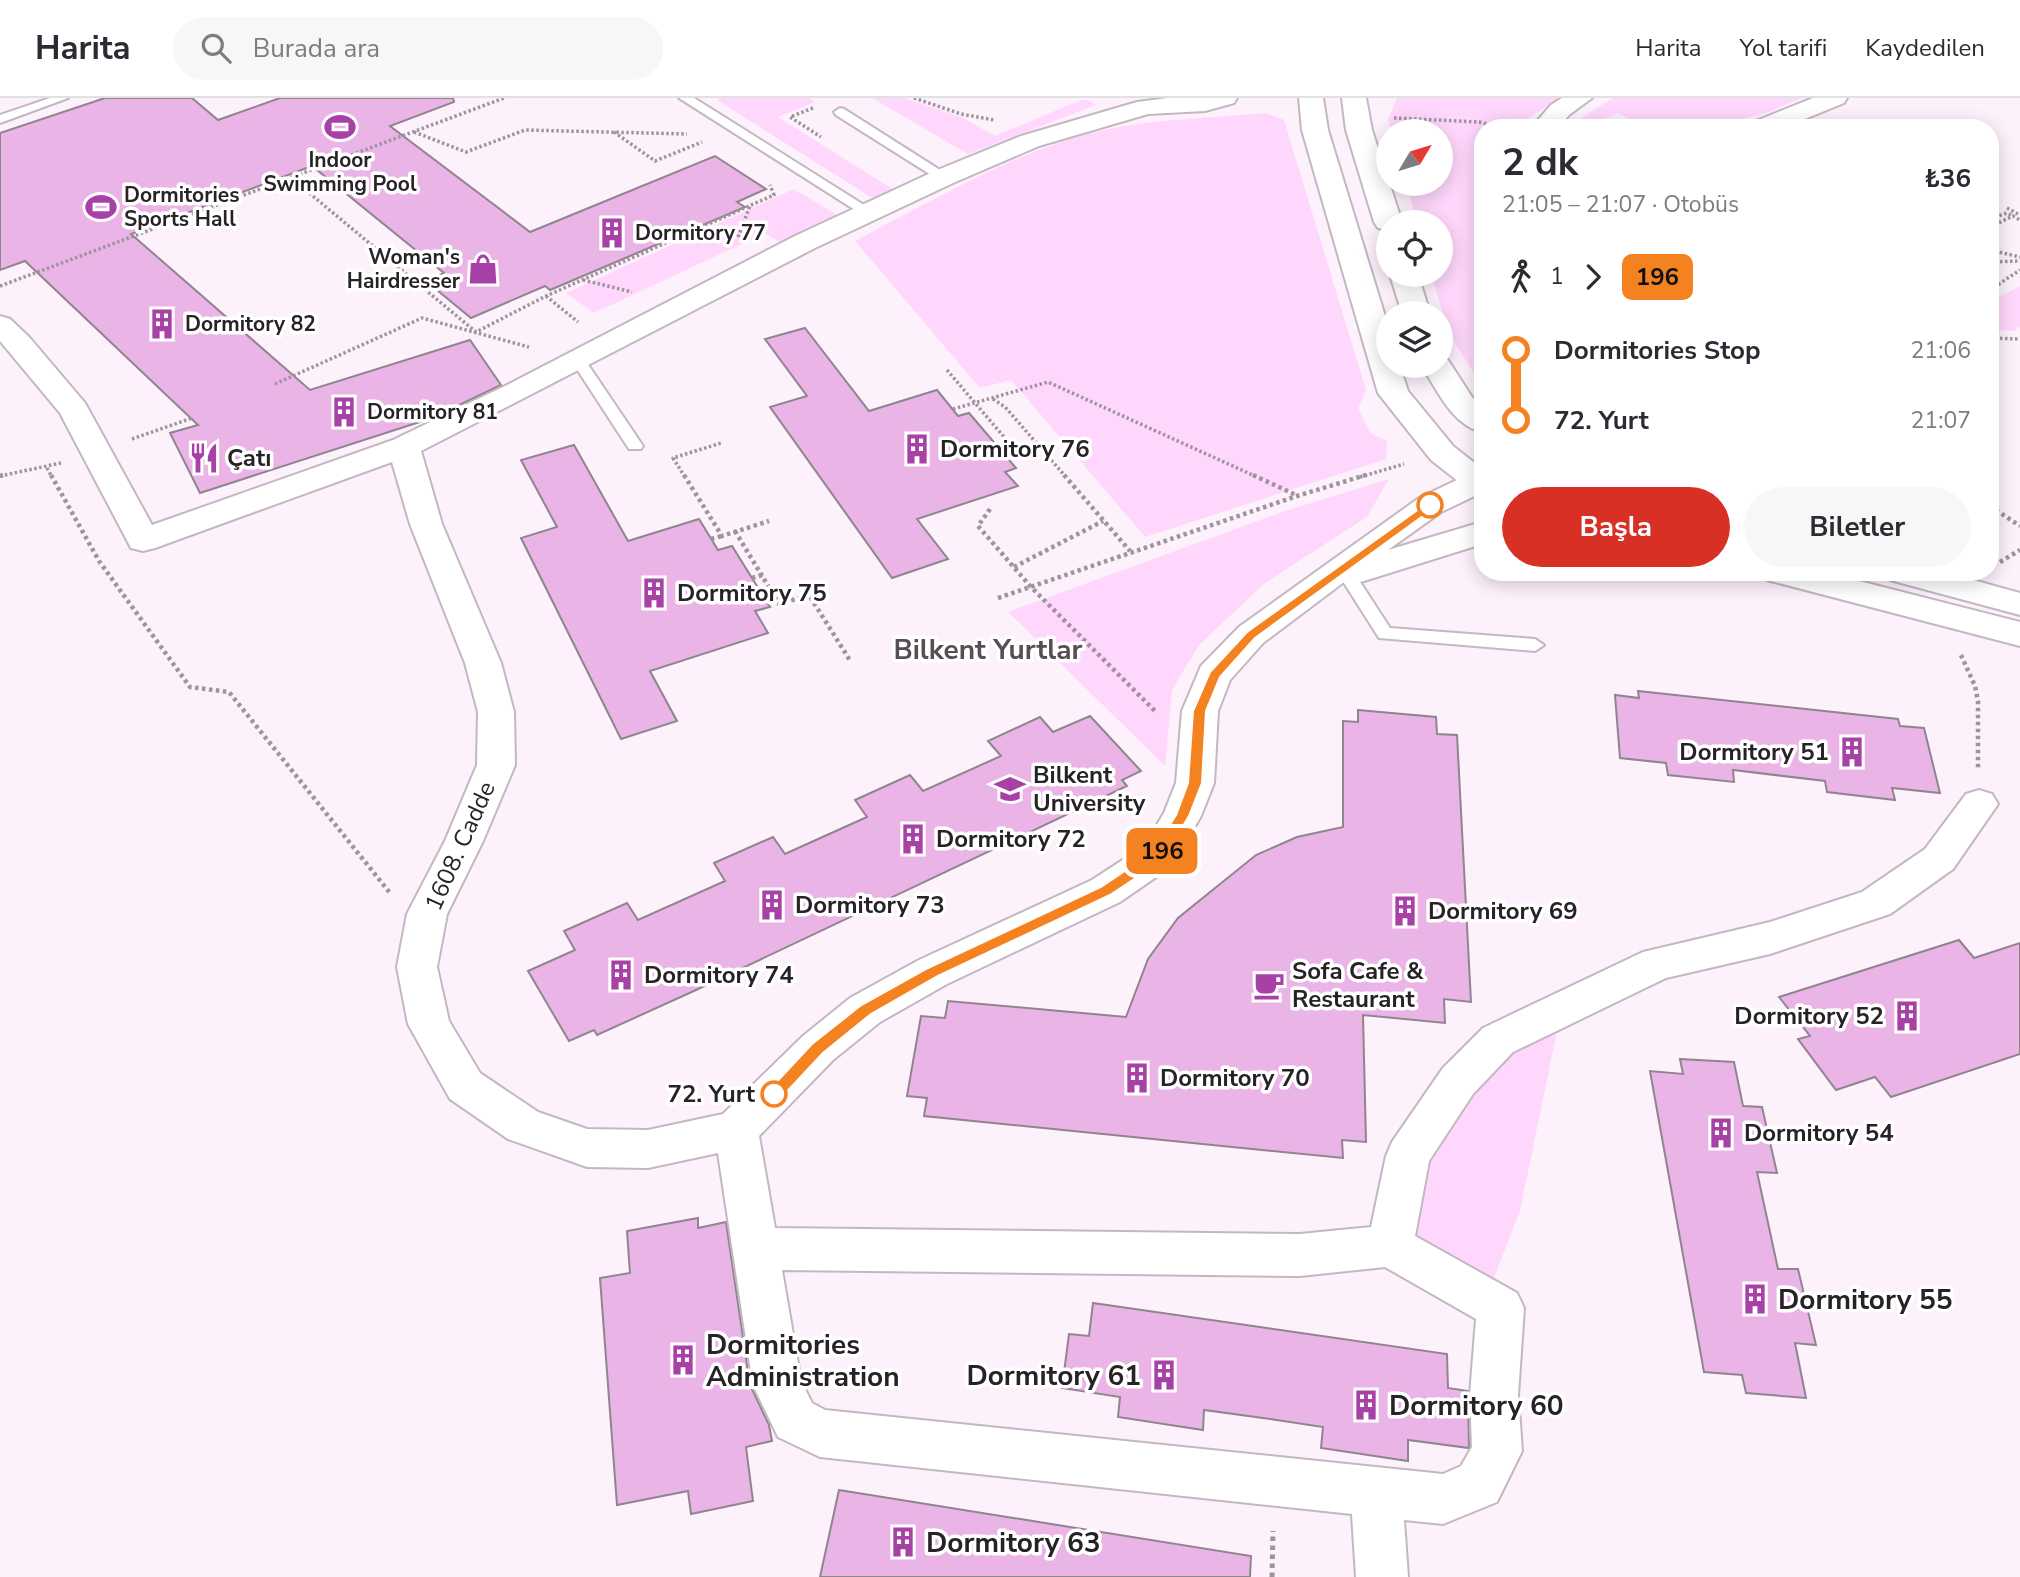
<!DOCTYPE html>
<html lang="tr">
<head>
<meta charset="utf-8">
<style>
  body { margin:0; font-family:"Nunito Sans",sans-serif; background:#f7f7f7; color:#2b2b33; height:100vh; display:flex; flex-direction:column; font-size:26px; white-space:nowrap }
  * { box-sizing:border-box; margin:0 }
  p { font-size:23px; color:#7c7c81 }
  .icon { flex:none; width:38px; height:38px; fill:none; stroke:currentColor; stroke-width:2; stroke-linecap:round; stroke-linejoin:round }
  .map { position:relative; flex:1; overflow:hidden }
  .drawer { position:absolute; left:1474px; top:21px; width:525px; height:462px; display:flex; flex-direction:column; background:#fff; border-radius:28px; box-shadow:0 4px 18px #0003 }
  .drawer>* { flex:none }
  .badge { padding:0 14px; border-radius:10px; font-size:24px; line-height:46px }
  .needle { width:46px; rotate:52deg }
  .fabs { position:absolute; left:1376px; top:21px; display:grid; gap:14px }
  .fabs a { display:grid; place-items:center; width:77px; height:77px; border-radius:50%; background:#fff; box-shadow:0 4px 18px #0003; font-size:35px }
  .map>.badge { position:absolute; translate:-50% -50%; box-shadow:0 0 0 4px #fff }
  .legs { display:flex; align-items:center; gap:10px; height:77px; padding:0 28px; font-size:23px }
  .legs p { margin-inline-start:auto }
  .summary { display:flex; align-items:center; justify-content:space-between; height:119px; padding:0 28px }
  h1 { font-size:38px; font-weight:700; line-height:52px }
  .action { display:flex; gap:14px; margin-top:auto; padding:14px 28px }
  .action a { flex:1; height:80px; border-radius:42px; background:#d93025; color:#fff; font-size:28px; font-weight:700; line-height:80px; text-align:center }
  .action a+a { background:#f7f7f7; color:#2b2b33 }
  ul { padding:0 28px; list-style:none }
  li { display:flex; align-items:center; gap:24px; height:70px; font-size:26px }
  li i { display:grid; place-items:center; width:10px; height:100%; margin:0 9px; background:currentColor }
  li i::after { content:''; width:18px; height:18px; margin:-9px; border:5px solid; border-radius:50%; background:#fff }
  li p { margin-inline-start:auto }
  li:first-child i { background:linear-gradient(#0000 50%,currentColor 0) }
  li:last-child i { background:linear-gradient(currentColor 50%,#0000 0) }
  header { display:flex; align-items:center; gap:42px; box-sizing:border-box; height:98px; padding:0 35px; background:#fff; border-bottom:2px solid #e1e1e2 }
  header strong { font-size:33px }
  nav { display:flex; gap:38px; margin-inline-start:auto; font-size:24px }
  .search { width:490px; height:63px; background:#f7f7f7; display:flex; align-items:center; gap:18px; box-sizing:border-box; padding:0 24px; border-radius:38px; color:#7c7c81; font-size:26px }
  .map>svg:first-child { display:block }
  .green { fill:#ffd7fc }
  .building { fill:#ebb4e7; stroke:#8f858e; stroke-width:2 }
  .lines { fill:none; stroke-linecap:round; stroke-linejoin:round }
  .service-casing { stroke:#c3b8c2; stroke-width:4 }
  .minor-casing { stroke:#c3b8c2; stroke-width:4 }
  .tertiary-casing { stroke:#c3b8c2; stroke-width:4 }
  .path-far2 { stroke:#9d949c; stroke-width:3.5; stroke-dasharray:2.5 2.5; stroke-linecap:butt }
  .path-far1 { stroke:#9d949c; stroke-width:4.5; stroke-dasharray:3.5 3.5; stroke-linecap:butt }
  .path { stroke:#9d949c; stroke-width:5; stroke-dasharray:4.5 4.5; stroke-linecap:butt }
  .service { fill:#fff; fill-rule:evenodd }
  .minor { fill:#fff; fill-rule:evenodd }
  .tertiary { fill:#fff; fill-rule:evenodd }
  .line-1 { fill:#f58220; stroke:#fff; stroke-width:2 }
  .stop-1-dot { fill:#fff; stroke:#f58220; stroke-width:3.5 }
  .labels { text-anchor:middle; stroke-width:7; stroke-linejoin:round; paint-order:stroke }
  .far-poi-label { font-size:21px; font-weight:bold; fill:#262226; stroke:#fff; text-anchor:start }
  .poi-label { font-size:24px; font-weight:bold; fill:#262226; stroke:#fff; text-anchor:start }
  .street-label { font-size:24px; fill:#262226; stroke:#fff }
  .stop-label { font-size:24px; font-weight:bold; fill:#262226; stroke:#fff; text-anchor:end }
  .quarter-label { font-size:28px; font-weight:bold; fill:#564d55; stroke:#fff }
  .near-poi-label { font-size:28px; font-weight:bold; fill:#262226; stroke:#fff; text-anchor:start }
</style>
</head>
<body>
<header>
<strong>Harita</strong>
<div class="search"><svg class="icon" aria-label="search" viewBox="0 0 24 24"><circle cx="10" cy="10" r="6"/><path d="M15 15l6 6"/></svg>Burada ara</div>
<nav><a>Harita</a><a>Yol tarifi</a><a>Kaydedilen</a></nav>
</header>
<div class="map">
<svg width="2020" height="1479" viewBox="0 0 2020 1479">
  <rect width="100%" height="100%" fill="#fdf1fc"/>
  <g class="green">
    <polygon points="721,0 809,0 815,4 778,19 894,92 874,101 717,2"/>
    <polygon points="872,0 905,0 961,19 995,38 1081,2 1087,2 1096,7 968,56"/>
    <polygon points="1397,0 1560,0 1531,18 1520,30 1482,30 1482,86 1480,88 1482,112 1482,288 1448,234 1432,177 1440,177 1440,124 1417,124 1406,86 1440,86 1440,33 1391,33 1388,21"/>
    <polygon points="1613,0 1802,0 1769,14 1706,30 1647,30 1618,15 1582,30 1574,30 1584,18"/>
    <path d="M1265 15 1284 22 1366 292 1358 311 1371 336 1387 343 1386 361 1145 439 1011 282 980 290 855 143C934 102 1013 54 1100 33 1151 21 1212 20 1265 15Z"/>
    <polygon points="794,91 839,118 781,145 765,135 594,215 566,195"/>
    <polygon points="2020,188 2020,229 2014,233 1990,232 1990,204"/>
    <polygon points="1389,381 1367,419 1265,485 1199,547 1172,592 1165,668 1008,514 1288,412"/>
    <polygon points="1557,933 1520,1113 1491,1187 1410,1143 1426,1066 1476,987 1513,952"/>
  </g>
  <g class="building">
    <polygon points="105,0 192,0 218,22 280,0 453,0 454,4 390,28 530,134 715,58 766,91 737,104 745,109 550,192 545,188 471,220 426,183 444,175 312,68 131,136 310,292 470,242 501,287 432,320 200,395 170,335 198,327 25,163 0,172 0,35"/>
    <polygon points="805,230 869,313 937,292 958,318 969,315 1016,370 1005,374 1018,388 917,421 948,461 892,480 770,309 807,298 765,241"/>
    <polygon points="574,347 628,443 699,421 718,452 732,448 770,509 755,513 768,535 650,573 677,623 621,641 521,440 557,429 521,362"/>
    <polygon points="1638,593 1898,621 1900,628 1924,630 1940,695 1892,690 1895,702 1827,694 1825,683 1733,672 1734,684 1668,677 1666,665 1620,660 1615,597 1639,600"/>
    <polygon points="1358,612 1436,619 1437,636 1457,637 1471,904 1444,901 1445,925 1363,917 1366,1044 1342,1042 1343,1060 924,1018 927,1000 907,998 921,918 945,920 948,903 1126,919 1148,861 1178,820 1256,757 1297,739 1343,729 1343,623 1358,624"/>
    <polygon points="1090,618 1141,673 1122,682 1127,688 696,892 597,937 594,932 569,943 528,873 575,852 564,833 627,805 638,822 725,783 714,765 773,739 785,756 827,737 867,719 855,702 910,677 923,693 1001,658 988,643 1040,619 1053,634"/>
    <polygon points="1959,842 1974,860 2020,845 2020,956 1891,999 1875,979 1836,992 1798,941 1810,938 1779,899"/>
    <polygon points="1680,961 1734,964 1743,1008 1762,1009 1777,1075 1757,1074 1778,1171 1798,1171 1816,1247 1795,1245 1806,1300 1746,1295 1742,1277 1704,1274 1650,973 1683,976"/>
    <polygon points="698,1120 698,1130 726,1124 750,1287 769,1327 772,1343 746,1349 753,1403 691,1416 688,1393 617,1407 600,1180 630,1175 627,1133"/>
    <polygon points="1093,1205 1447,1256 1448,1290 1468,1293 1469,1350 1408,1342 1408,1363 1321,1350 1323,1329 1263,1320 1204,1312 1203,1332 1118,1319 1120,1299 1062,1290 1069,1236 1089,1238"/>
    <polygon points="839,1392 1251,1458 1250,1479 820,1479"/>
  </g>
  <g class="lines">
    <g class="service-casing">
      <g id="service">
        <polygon points="50,0 68,0 0,25 0,17"/>
        <polygon points="679,0 694,0 875,114 868,118 863,117"/>
        <polygon points="840,10 844,11 951,79 944,83 939,82 836,17 834,14"/>
        <polygon points="578,258 583,259 643,348 641,351 629,351 627,348 571,262"/>
        <polygon points="1347,471 1353,473 1390,530 1535,541 1544,547 1535,553 1379,540 1339,477"/>
      </g>
    </g>
    <g class="minor-casing">
      <g id="minor">
        <path d="M1168 0H1237L1234 5 1205 13 1148 16 1039 48 953 85 815 150 421 353 442 426 501 565 514 614 515 667 483 743 447 816 437 869 449 923 480 975 538 1014 587 1031 648 1032 723 1016 803 938 850 900 919 862 1092 782 1144 748 1164 715 1176 685 1182 613 1201 568 1239 529 1419 400 1459 381 1470 378 1481 381V395L1441 414 1388 452 1482 424V446L1364 483 1352 486 1344 484 1263 545 1230 582 1218 613 1214 685 1201 718 1172 768 1120 804 947 886 880 924 833 962 759 1038 775 1130 1300 1136 1371 1129 1386 1058 1392 1044 1443 970 1483 930 1643 854 1770 824 1862 794 1925 751 1966 696 1979 692 1992 696 1998 706 1953 771 1890 816 1770 856 1666 880 1513 954 1473 996 1429 1063 1415 1138 1517 1195 1524 1210 1518 1297 1522 1353 1497 1404 1443 1426 1404 1422 1408 1479H1356L1352 1416 820 1359 778 1339 753 1287 718 1055 648 1070 587 1069 508 1041 450 1001 408 926 397 869 407 816 445 743 477 667 478 614 465 565 410 426 392 364 155 450 143 453 131 450 60 315 0 243V218L10 221 29 239 85 305 152 427 393 342 507 287 795 138 935 73 1021 38 1137 4ZM1385 1169 1476 1221 1470 1297 1472 1349 1461 1368 1443 1376 825 1312 812 1305 801 1283 782 1172 1300 1178Z"/>
        <polygon points="1562,0 1592,0 1569,17 1558,30 1531,30 1551,7"/>
        <polygon points="1813,0 1847,0 1844,5 1783,30 1747,30 1751,25"/>
      </g>
    </g>
    <g class="tertiary-casing">
      <g id="tertiary">
        <polygon points="1299,0 1323,0 1328,32 1388,228 1388,268 1400,268 1408,293 1453,348 1481,370 1481,384 1470,387 1459,384 1431,362 1378,295 1302,32"/>
        <polygon points="1342,0 1366,0 1372,32 1402,124 1388,124 1388,132 1378,130 1374,124 1346,32"/>
        <polygon points="1390,177 1418,177 1430,215 1402,215"/>
        <path d="M1440 260 1448 262 1472 299 1482 309V334C1452 327 1437 292 1422 268H1440Z"/>
        <polygon points="1762,474 1824,474 2020,524 2020,548 1767,482"/>
        <polygon points="1885,474 1944,474 2020,495 2020,517 1890,482"/>
      </g>
    </g>
    <g class="path-far2">
      <polyline points="914,0 961,16 994,22"/>
      <polyline points="813,10 790,19 821,39"/>
      <polyline points="1394,20 1479,24 1504,30"/>
      <polyline points="414,34 466,54 525,32 687,36"/>
      <polyline points="614,34 655,63 702,44"/>
      <polyline points="290,79 476,234 546,198 774,97 770,87"/>
      <polyline points="2007,110 2020,117"/>
      <polyline points="1990,121 2007,115 2013,118"/>
      <polyline points="1990,129 2013,118 2020,122"/>
      <polyline points="738,139 750,108"/>
      <polyline points="1990,152 2020,159"/>
      <polyline points="1990,164 2020,163"/>
      <polyline points="583,182 632,194"/>
      <polyline points="0,188 504,0"/>
      <polyline points="1990,192 2020,172"/>
      <polyline points="546,198 578,224"/>
      <polyline points="1990,240 2020,241"/>
      <polyline points="947,272 1004,339"/>
      <polyline points="275,286 422,220 529,249"/>
      <polyline points="993,301 1005,309 1066,379"/>
      <polyline points="953,311 1048,284 1257,379"/>
      <polyline points="132,341 192,320"/>
      <polyline points="47,370 52,379"/>
      <polyline points="0,378 61,365"/>
      <polyline points="685,379 673,360 721,345"/>
      <polyline points="1360,379 1404,366"/>
    </g>
    <g class="path-far1">
      <polyline points="51,377 99,463 190,589 229,594 390,795"/>
      <polyline points="684,377 722,438 769,423"/>
      <polyline points="1064,377 1130,453"/>
      <polyline points="1253,377 1296,397"/>
      <polyline points="0,378 3,377"/>
      <polyline points="1990,408 2020,428"/>
      <polyline points="990,411 978,428 1031,489 1157,615"/>
      <polyline points="735,433 779,506 809,497 851,564"/>
      <polyline points="711,441 722,438"/>
      <polyline points="2000,464 2020,452"/>
      <polyline points="1014,469 1103,423"/>
      <polyline points="752,480 762,477"/>
      <polyline points="998,500 1297,398 1366,377"/>
      <polyline points="1961,557 1975,588 1978,603 1978,670"/>
    </g>
    <polyline class="path" points="1272,1479 1273,1433"/>
    <use href="#service" class="service"/>
    <use href="#minor" class="minor"/>
    <use href="#tertiary" class="tertiary"/>
  </g>
  <polygon class="line-1" points="1430,403 1436,407 1434,410 1255,540 1220,579 1206,613 1202,685 1189,718 1163,762 1110,797 938,878 871,916 823,955 780,1001 769,1001 767,996 769,992 812,946 860,908 928,870 1101,789 1153,754 1176,717 1188,685 1193,613 1210,574 1247,534"/>
  <defs>
    <g id="stadium-bare" transform="scale(2.415)"><path d="M0-5a6.5 5 0 1 0 0 10a6.5 5 0 1 0 0-10ZM-3.5-1.8h7v3.6h-7Z" fill="#a741a5" stroke="#fff" stroke-width="2.5" paint-order="stroke"/></g>
    <g id="building-bare" transform="scale(2.415)"><path d="M-4-6H4V6H1V3H-1V6H-4ZM-2.5-4.3h1.7v1.8h-1.7ZM.8-4.3h1.7v1.8H.8ZM-2.5-1h1.7V.8h-1.7ZM.8-1h1.7V.8H.8Z" fill="#a741a5" stroke="#fff" stroke-width="2.5" paint-order="stroke"/></g>
    <g id="shop-bare" transform="scale(2.415)"><path d="M-5-2.5h2.3a2.7 3.5 0 0 1 5.4 0H5L5.5 6h-11ZM-1.5-2.5h3a1.5 2.3 0 0 0-3 0Z" fill="#a741a5" stroke="#fff" stroke-width="2.5" paint-order="stroke"/></g>
    <g id="restaurant-bare" transform="scale(2.415)"><path d="M-5-6h1v4h1v-4h1v4h1v-4h1v5L-1.5 .5V6h-2V.5L-5-1ZM5-6V6H3V1.5H1.5Q1.5-4 5-6Z" fill="#a741a5" stroke="#fff" stroke-width="2.5" paint-order="stroke"/></g>
    <g id="university-bare" transform="scale(2.415)"><path d="M0-5L7-2L0 1L-7-2ZM-4 1L0 2.5L4 1V4Q0 6-4 4Z" fill="#a741a5" stroke="#fff" stroke-width="2.5" paint-order="stroke"/></g>
    <g id="cafe-bare" transform="scale(2.415)"><path d="M-5.5-4.5H6V0H3Q3 3.5 0 3.5H-2.5Q-5.5 3.5-5.5 0ZM3-3.2v2h1.7v-2ZM-6 4.5H4V6H-6Z" fill="#a741a5" stroke="#fff" stroke-width="2.5" paint-order="stroke"/></g>
  </defs>
  <g fill-rule="evenodd">
    <use href="#stadium-bare" x="340" y="29"/>
    <use href="#stadium-bare" x="101" y="109"/>
    <use href="#building-bare" x="612" y="135"/>
    <use href="#shop-bare" x="483" y="171"/>
    <use href="#building-bare" x="162" y="226"/>
    <use href="#building-bare" x="344" y="314"/>
    <use href="#building-bare" x="917" y="351"/>
    <use href="#restaurant-bare" x="204" y="360"/>
    <use href="#building-bare" x="654" y="495"/>
    <use href="#building-bare" x="1852" y="654"/>
    <use href="#university-bare" x="1010" y="691"/>
    <use href="#building-bare" x="913" y="741"/>
    <use href="#building-bare" x="772" y="807"/>
    <use href="#building-bare" x="1405" y="813"/>
    <use href="#building-bare" x="621" y="877"/>
    <use href="#cafe-bare" x="1269" y="887"/>
    <use href="#building-bare" x="1907" y="918"/>
    <use href="#building-bare" x="1137" y="980"/>
    <use href="#building-bare" x="1721" y="1035"/>
    <use href="#building-bare" x="1755" y="1201"/>
    <use href="#building-bare" x="683" y="1262"/>
    <use href="#building-bare" x="1164" y="1277"/>
    <use href="#building-bare" x="1366" y="1307"/>
    <use href="#building-bare" x="903" y="1444"/>
  </g>
  <g class="stop-1-dot">
    <circle cx="1430" cy="407" r="12"/>
    <circle cx="774" cy="996" r="12"/>
  </g>
  <g class="labels">
    <g class="far-poi-label">
      <text x="340" y="69" text-anchor="middle">Indoor<tspan x="340" dy="24">Swimming Pool</tspan></text>
      <text x="124" y="104">Dormitories<tspan x="124" dy="24">Sports Hall</tspan></text>
      <text x="635" y="142">Dormitory 77</text>
      <text x="460" y="166" text-anchor="end">Woman's<tspan x="460" dy="24">Hairdresser</tspan></text>
      <text x="185" y="233">Dormitory 82</text>
      <text x="367" y="321">Dormitory 81</text>
    </g>
    <g class="poi-label">
      <text x="940" y="359">Dormitory 76</text>
      <text x="227" y="368">Çatı</text>
      <text x="677" y="503">Dormitory 75</text>
      <text x="1829" y="662" text-anchor="end">Dormitory 51</text>
      <text x="1033" y="685">Bilkent<tspan x="1033" dy="28">University</tspan></text>
      <text x="936" y="749">Dormitory 72</text>
      <text x="795" y="815">Dormitory 73</text>
      <text x="1428" y="821">Dormitory 69</text>
      <text x="1292" y="881">Sofa Cafe &amp;<tspan x="1292" dy="28">Restaurant</tspan></text>
      <text x="644" y="885">Dormitory 74</text>
      <text x="1884" y="926" text-anchor="end">Dormitory 52</text>
      <text x="1160" y="988">Dormitory 70</text>
      <text x="1744" y="1043">Dormitory 54</text>
    </g>
    <g class="street-label">
      <text transform="translate(460 748) rotate(-66)" y="8">1608. Cadde</text>
    </g>
    <g class="stop-label">
      <text x="755" y="1004">72. Yurt</text>
    </g>
    <g class="quarter-label">
      <text x="988" y="561">Bilkent Yurtlar</text>
    </g>
    <g class="near-poi-label">
      <text x="1778" y="1211">Dormitory 55</text>
      <text x="706" y="1256">Dormitories<tspan x="706" dy="32">Administration</tspan></text>
      <text x="1141" y="1287" text-anchor="end">Dormitory 61</text>
      <text x="1389" y="1317">Dormitory 60</text>
      <text x="926" y="1454">Dormitory 63</text>
    </g>
  </g>
</svg>
<div class="fabs">
<a><svg class="needle" viewBox="-14 -14 28 28"><path d="M0-13l5 13h-10z" fill="#e53935"/><path d="M0 13l5-13h-10z" fill="#7c7c81"/></svg></a>
<a><svg class="icon" aria-label="locate" viewBox="0 0 24 24"><circle cx="12" cy="12" r="6"/><path d="M12 2v4M12 18v4M2 12h4M18 12h4"/></svg></a>
<a><svg class="icon" aria-label="layers" viewBox="0 0 24 24"><path d="M12 4l9 5-9 5-9-5zM3 14l9 5 9-5"/></svg></a>
</div>
<b class="badge" style="left:1162px;top:753px;background:#f58220;color:#111">196</b>
<section class="drawer">
<div class="summary"><div><h1>2 dk</h1><p>21:05 – 21:07 · Otobüs</p></div><b>₺36</b></div>
<div class="legs"><svg class="icon" aria-label="walk" viewBox="0 0 24 24"><circle cx="13" cy="4" r="2"/><path d="M13 8l-2 6 4 7M11 14l-3 7M7 12l3-4h3l4 4"/></svg>1<svg class="icon" aria-label="forward" viewBox="0 0 24 24"><path d="M9 5l7 7-7 7"/></svg><b class="badge" style="background:#f58220;color:#111">196</b></div>
<ul>
<li><i style="color:#f58220"></i><b>Dormitories Stop</b><p>21:06</p></li>
<li><i style="color:#f58220"></i><b>72. Yurt</b><p>21:07</p></li>
</ul>
<div class="action"><a>Başla</a><a>Biletler</a></div>
</section>
</div>
</body>
</html>
